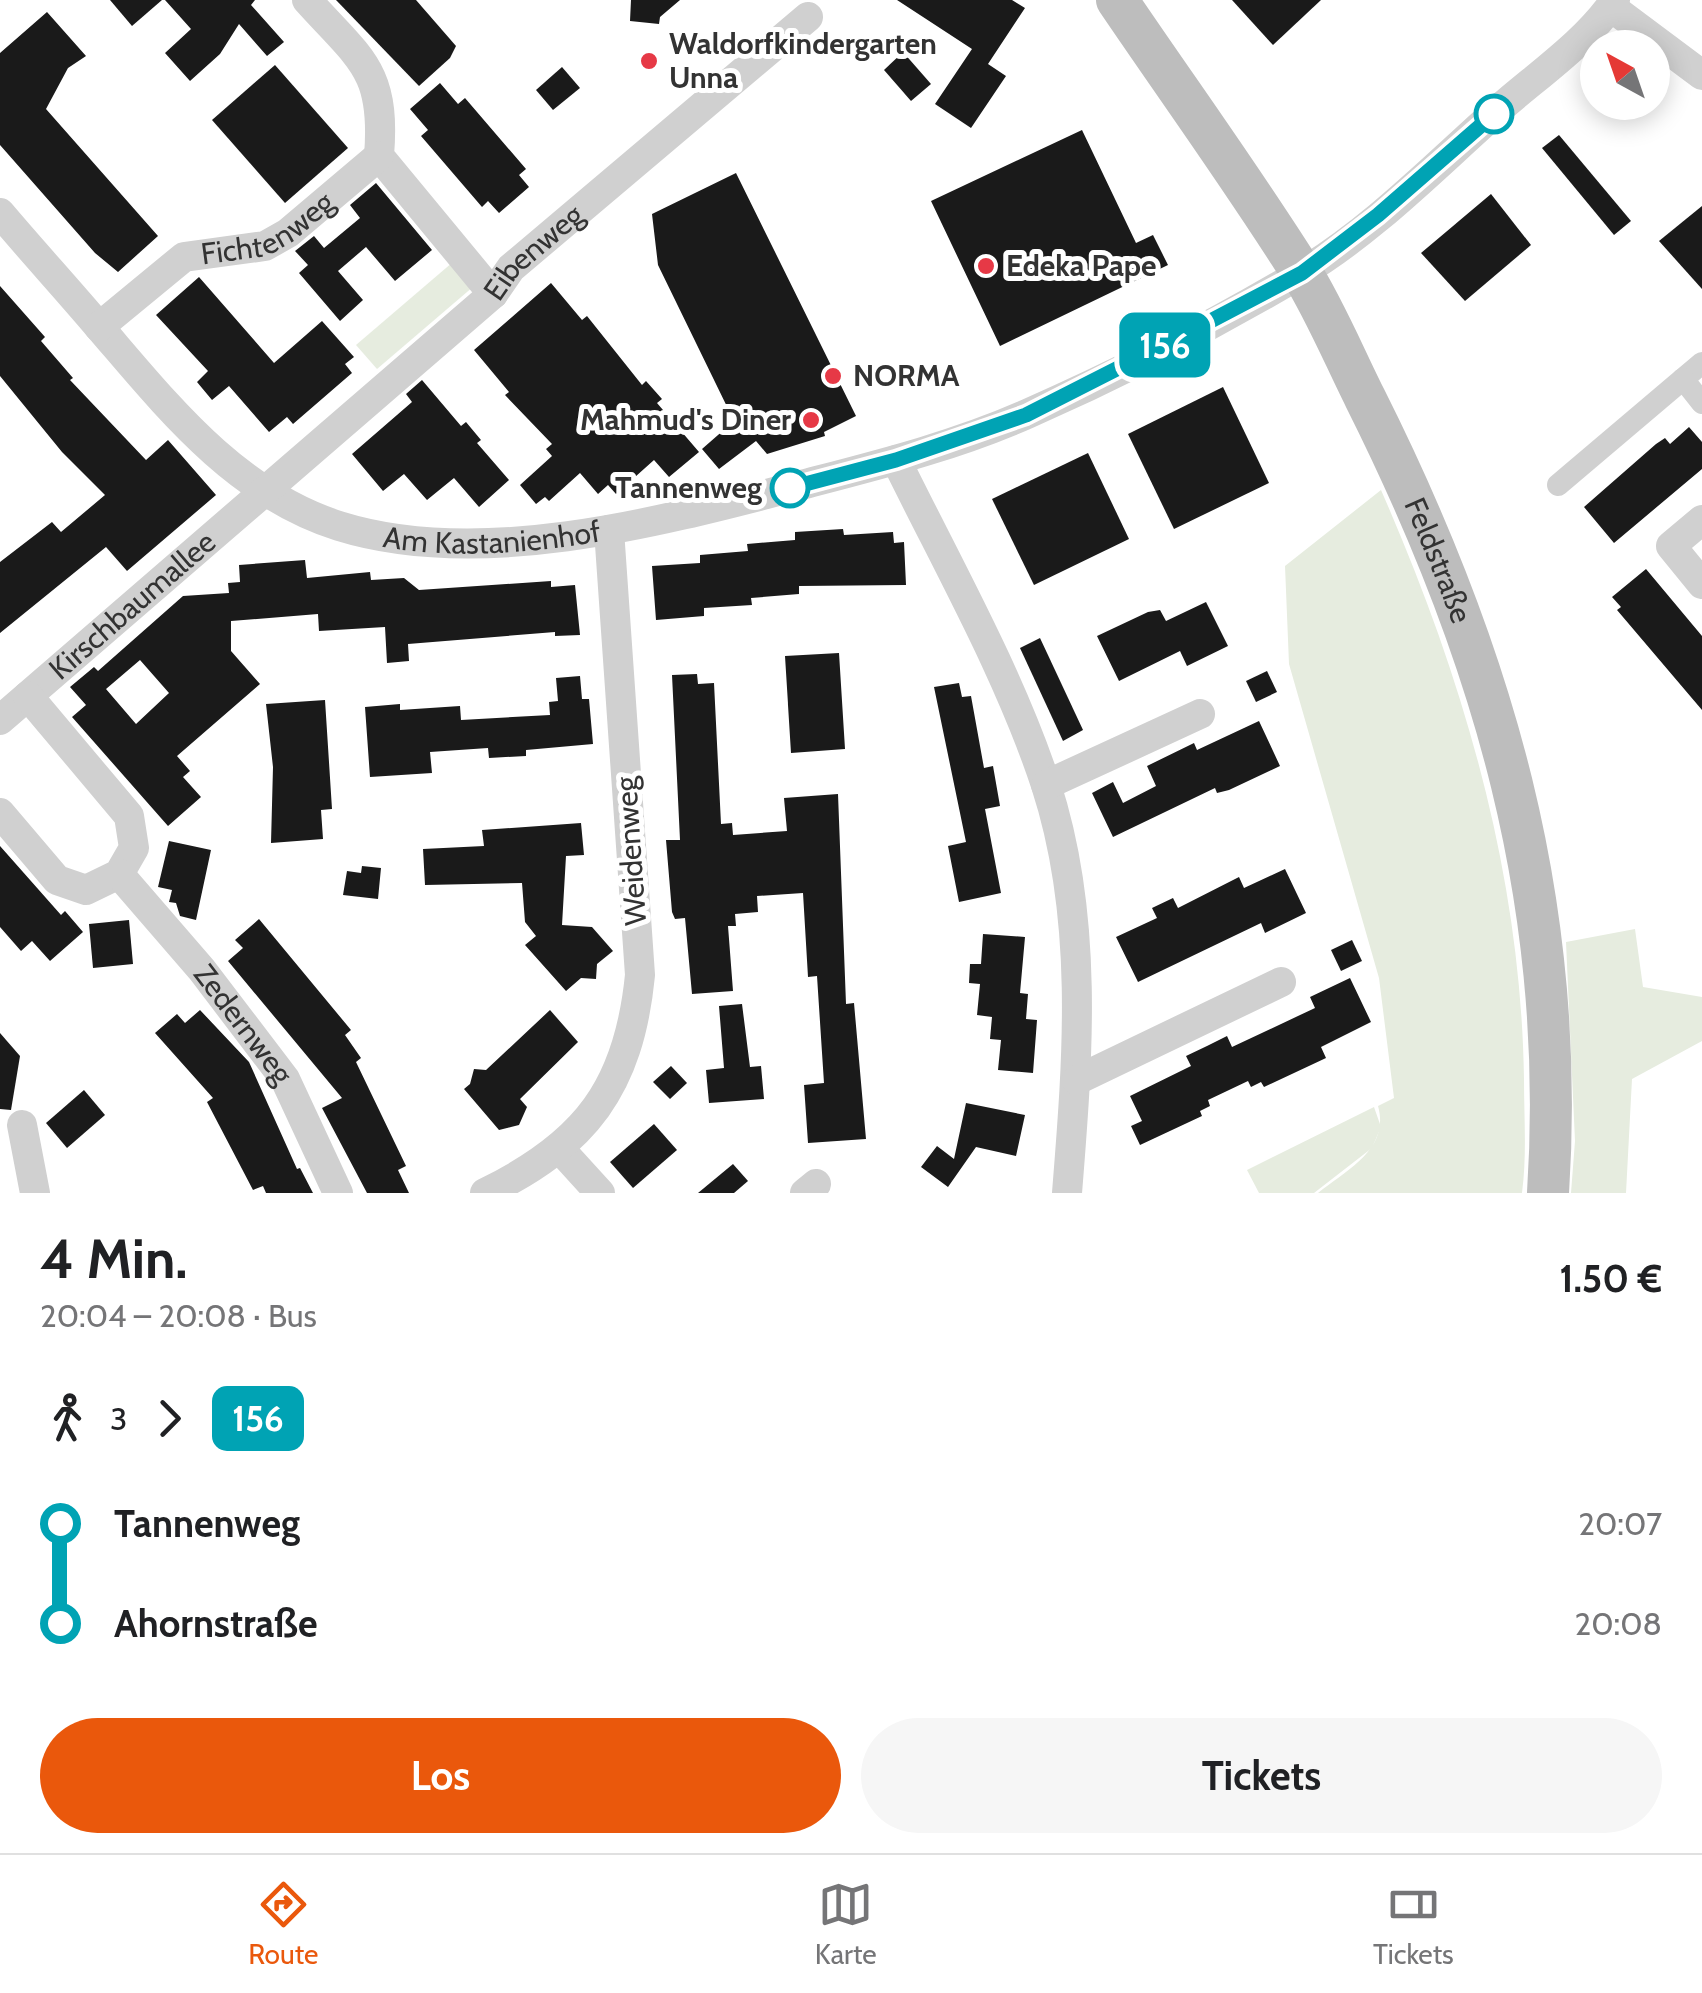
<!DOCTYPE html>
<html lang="de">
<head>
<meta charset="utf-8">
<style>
  body { margin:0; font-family:Cabin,sans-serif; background:#f6f6f6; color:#202124; height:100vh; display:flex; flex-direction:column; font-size:38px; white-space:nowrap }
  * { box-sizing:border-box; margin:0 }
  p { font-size:32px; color:#757577 }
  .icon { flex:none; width:55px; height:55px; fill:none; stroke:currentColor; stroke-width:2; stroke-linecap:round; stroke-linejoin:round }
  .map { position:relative; height:1193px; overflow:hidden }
  .details { display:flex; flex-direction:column; background:#fff; flex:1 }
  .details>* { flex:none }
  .badge { padding:0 20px; border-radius:15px; font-size:35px; line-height:65px }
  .needle { width:65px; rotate:320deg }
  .fabs { position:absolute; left:1580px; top:30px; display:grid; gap:20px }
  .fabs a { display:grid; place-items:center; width:90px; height:90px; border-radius:50%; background:#fff; box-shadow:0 5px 25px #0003; font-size:50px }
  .map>.badge { position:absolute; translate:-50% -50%; box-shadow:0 0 0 5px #fff }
  .legs { display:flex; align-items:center; gap:15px; height:110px; padding:0 40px; font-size:32px }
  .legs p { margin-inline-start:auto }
  .headline { display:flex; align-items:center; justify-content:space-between; height:170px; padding:0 40px }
  h1 { font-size:55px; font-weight:700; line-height:75px }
  .button { display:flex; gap:20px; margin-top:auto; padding:20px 40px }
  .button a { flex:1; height:115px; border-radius:60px; background:#ea580c; color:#fff; font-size:40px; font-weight:700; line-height:115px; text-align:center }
  .button a+a { background:#f6f6f6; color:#202124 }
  ul { padding:0 40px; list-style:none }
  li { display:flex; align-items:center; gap:35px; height:100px; font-size:38px }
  li i { display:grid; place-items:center; width:15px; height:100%; margin:0 12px; background:currentColor }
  li i::after { content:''; width:25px; height:25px; margin:-12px; border:8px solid; border-radius:50%; background:#fff }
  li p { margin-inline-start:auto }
  li:first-child i { background:linear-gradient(#0000 50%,currentColor 0) }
  li:last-child i { background:linear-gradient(currentColor 50%,#0000 0) }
  .tab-bar { display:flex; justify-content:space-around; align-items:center; height:140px; border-top:2px solid #e0e0e0; background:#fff; font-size:28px; color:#757577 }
  .tab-bar a { display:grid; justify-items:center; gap:5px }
  .tab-bar .current { color:#ea580c }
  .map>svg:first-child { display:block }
  .green { fill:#e6ecdf }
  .building { fill:#1a1a1a; fill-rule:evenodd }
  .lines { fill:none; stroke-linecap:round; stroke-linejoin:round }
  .pedestrian { stroke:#d0d0d0; stroke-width:22 }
  .minor { stroke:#d0d0d0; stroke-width:30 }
  .secondary { stroke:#bdbdbd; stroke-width:42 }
  .line-1-casing { stroke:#fff; stroke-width:22 }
  .line-1 { stroke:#00a3b4; stroke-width:15 }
  .poi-dot { fill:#e63946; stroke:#fff; stroke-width:4 }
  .stop-1-dot { fill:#fff; stroke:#00a3b4; stroke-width:5 }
  .labels { text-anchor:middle; stroke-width:10; stroke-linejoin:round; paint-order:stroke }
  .poi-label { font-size:30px; font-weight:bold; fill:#333; stroke:#fff; text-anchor:start }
  .street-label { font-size:30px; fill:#333; stroke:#fff }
  .stop-label { font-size:30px; font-weight:bold; fill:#333; stroke:#fff; text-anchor:end }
</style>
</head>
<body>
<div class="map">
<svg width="1702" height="1193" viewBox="0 0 1702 1193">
  <rect width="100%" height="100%" fill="#fff"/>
  <g class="green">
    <polygon points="453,262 474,286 377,369 356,345"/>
    <path d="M1381 490C1463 677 1521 873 1524 1079 1524 1117 1527 1155 1522 1193H1318C1348 1169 1390 1149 1378 1106L1394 1098 1379 978 1289 664 1285 566Z"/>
    <polygon points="1635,929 1643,987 1702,997 1702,1041 1632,1079 1626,1193 1571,1193 1575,1141 1566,942"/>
    <polygon points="1374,1107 1381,1127 1372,1148 1314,1193 1259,1193 1247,1170"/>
  </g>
  <g class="building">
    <polygon points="110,0 162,0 132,26"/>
    <polygon points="165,0 255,0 251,5 284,42 267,56 239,24 220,54 190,81 165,53 191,29"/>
    <polygon points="336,0 416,0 456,46 450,58 419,86"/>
    <polygon points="631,0 680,0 660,17 659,24 630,21"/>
    <polygon points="897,0 1012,0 1025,8 988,64 1006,76 971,128 935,104 972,49"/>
    <polygon points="1232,0 1321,0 1273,45"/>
    <polygon points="47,12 86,56 68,68 46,109 158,236 118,272 95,253 0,145 0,53"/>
    <polygon points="903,52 931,84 911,101 884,70"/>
    <polygon points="275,65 348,148 285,203 212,120"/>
    <polygon points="562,67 580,88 553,110 536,90"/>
    <polygon points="440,83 458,104 465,98 526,169 519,175 529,187 499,213 488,201 482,207 421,136 428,130 410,109"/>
    <polygon points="1082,130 1136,243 1153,235 1168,265 1000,346 931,201"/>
    <polygon points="1559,135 1631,221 1614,235 1542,148"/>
    <polygon points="736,173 856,416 824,432 825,436 767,454 756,441 719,469 702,449 734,421 658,265 652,214"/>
    <polygon points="376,183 432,250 395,281 366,247 338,271 363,300 340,321 299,273 308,265 295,251 314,236 324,248 360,218 350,205"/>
    <polygon points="1491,194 1531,245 1465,301 1421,253"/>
    <polygon points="1702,206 1702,289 1659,241"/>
    <polygon points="199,277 274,363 322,321 354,357 345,364 352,373 293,424 287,417 269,432 229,386 212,400 197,382 208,371 156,315"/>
    <polygon points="551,283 582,320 587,316 642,385 646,381 662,399 657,403 699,452 669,477 654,460 616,494 608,485 598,494 580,473 549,501 545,497 536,504 520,485 552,456 546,449 552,444 505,395 509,392 474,350"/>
    <polygon points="0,286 45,337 41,341 73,378 70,380 146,460 168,440 216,495 127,571 106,547 0,633 0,562 52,522 61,532 105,495 62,452 0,376"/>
    <polygon points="422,380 461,426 466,422 481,440 477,443 509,480 479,507 454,478 427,500 404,474 383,491 352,454 412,402 406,394"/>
    <polygon points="1223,387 1269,483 1174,529 1128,434"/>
    <polygon points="1689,427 1702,442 1702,469 1614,543 1584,507 1656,444 1665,438 1670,444"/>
    <polygon points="1088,453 1129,539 1034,585 992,499"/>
    <polygon points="843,529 844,535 893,532 894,543 904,542 906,585 799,586 799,594 751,598 752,605 704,608 704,616 656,620 652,566 700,563 700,555 748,551 747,544 795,540 795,532"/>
    <path d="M305 560 307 578 370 572 371 580 404 578 419 590 551 581V587L575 585 580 635 555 636V632L408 644 409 661 387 663 385 627 319 631 318 614 231 621V651L260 684 177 756 190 771 183 777 201 797 168 826 72 717 86 705 70 687 94 667 98 671 183 596 229 593 228 583 240 582 239 565ZM140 660 169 693 136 724 106 689Z"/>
    <polygon points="1646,569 1702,636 1702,710 1617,610 1621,607 1612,597"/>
    <polygon points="1206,602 1228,646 1187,666 1180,651 1119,681 1097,636 1148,612 1160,610 1166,621"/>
    <polygon points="1040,638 1083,730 1063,741 1020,648"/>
    <polygon points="839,653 845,749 791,753 785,656"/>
    <polygon points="1267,671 1277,692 1256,702 1246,681"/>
    <polygon points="697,674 698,684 714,683 721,824 732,823 733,835 787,831 784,798 838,794 846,1004 854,1003 866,1139 808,1143 804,1085 824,1083 817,976 808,977 803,893 757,896 758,912 735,914 736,926 728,926 733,991 692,994 685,918 675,919 672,912 666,840 680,840 672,675"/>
    <polygon points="580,676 582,699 589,699 593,744 526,750 526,756 489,758 488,748 430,752 432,773 370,777 365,707 400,704 400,710 460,706 461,720 550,715 549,702 558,701 556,678"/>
    <polygon points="959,683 962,697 971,696 984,768 993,766 1000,806 985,809 1001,893 959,902 948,846 966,842 934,687"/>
    <polygon points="325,700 332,809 321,810 323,839 271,843 273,767 266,704"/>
    <polygon points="1259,721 1280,766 1229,790 1217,793 1215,788 1113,837 1092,793 1113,782 1123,803 1156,786 1147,766 1194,743 1197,750"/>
    <polygon points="581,823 584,855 566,856 562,925 592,927 613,951 597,964 596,979 581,978 566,991 525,945 536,936 525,922 522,883 425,885 423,849 484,846 482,830"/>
    <polygon points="169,841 211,850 196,920 180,916 176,903 169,902 172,890 158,887"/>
    <polygon points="0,846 61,915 65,911 83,932 50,961 32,941 21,951 0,927"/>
    <polygon points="362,866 381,868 378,899 343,895 347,871 361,873"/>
    <polygon points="1285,869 1306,913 1265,933 1261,923 1138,982 1116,937 1157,918 1152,908 1173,898 1178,908 1239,877 1244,888"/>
    <polygon points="259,919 351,1030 345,1035 361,1058 356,1062 406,1166 398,1170 409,1193 367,1193 322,1108 342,1098 228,961 243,948 235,940"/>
    <polygon points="129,920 133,964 93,968 89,924"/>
    <polygon points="983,934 1025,937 1020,993 1028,994 1026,1019 1037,1020 1033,1073 998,1070 1001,1040 990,1039 992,1017 977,1015 980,984 969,983 970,964 981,964"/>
    <polygon points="1352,940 1362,961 1341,971 1331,950"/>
    <polygon points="1350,978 1371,1022 1321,1047 1326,1058 1264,1087 1261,1082 1251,1087 1248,1081 1208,1100 1210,1106 1200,1111 1202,1116 1140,1145 1131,1126 1142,1121 1130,1096 1191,1066 1186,1056 1207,1046 1227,1036 1232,1047 1315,1008 1310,997"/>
    <polygon points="742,1004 750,1067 761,1066 764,1099 709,1103 706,1070 724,1068 719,1006"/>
    <polygon points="200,1010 249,1062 297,1169 300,1168 313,1193 266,1193 263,1186 253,1190 207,1102 213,1098 155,1033 177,1014 185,1023"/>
    <polygon points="550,1010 578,1042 520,1099 527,1107 519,1125 499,1130 464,1089 470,1084 474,1069 486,1070"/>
    <polygon points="0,1033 20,1056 11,1110 0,1109"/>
    <polygon points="671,1066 687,1083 670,1099 653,1082"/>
    <polygon points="84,1090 105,1115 67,1148 46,1123"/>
    <polygon points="966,1103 1025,1115 1016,1156 976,1147 948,1187 921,1167 937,1146 954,1159"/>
    <polygon points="654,1124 677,1150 633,1188 610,1162"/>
    <polygon points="733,1164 748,1181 734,1193 698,1193"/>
  </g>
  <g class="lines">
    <g class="pedestrian">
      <polyline points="1702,363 1683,379 1702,403"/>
      <polyline points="1558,485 1683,379"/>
    </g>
    <g class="minor">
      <path d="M307 0C361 60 386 70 379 156L493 294"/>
      <polyline points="1611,7 1702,75"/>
      <path id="s1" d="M0 213C33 252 67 289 100 328 168 407 235 493 339 526 483 571 667 520 809 483 882 464 957 445 1027 414 1118 374 1212 326 1298 275 1371 232 1434 167 1497 111 1535 77 1586 43 1615 0"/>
      <path id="s2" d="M99 327 184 257 265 246 288 233 379 156"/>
      <path d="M896 460C948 566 1009 673 1046 785 1089 917 1078 1057 1067 1193"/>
      <polyline points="1702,520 1671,546 1702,584"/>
      <path id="s3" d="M0 720 493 294 511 268 808 17"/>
      <polyline points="1046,785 1200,714"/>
      <polyline points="0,813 57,880 86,890 119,874 134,848 129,816 28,696"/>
      <path id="s4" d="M119 874 202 970 285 1079 338 1193"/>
      <polyline points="1077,1080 1281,982"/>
      <polyline points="22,1125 35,1193"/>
      <polyline points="559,1148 600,1193"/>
      <path d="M485 1193C586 1144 629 1087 640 975L609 530"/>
      <polyline points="805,1193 816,1184"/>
    </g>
    <path class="secondary" id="s5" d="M1117 0C1178 90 1242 178 1300 270 1325 310 1344 356 1365 398 1493 653 1567 905 1548 1193"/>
  </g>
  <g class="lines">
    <g class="line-1-casing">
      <polyline id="line-1" points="790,488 896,460 1026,415 1201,326 1302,273 1378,215 1494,114"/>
    </g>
    <use href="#line-1" class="line-1"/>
  </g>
  <g class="poi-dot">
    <circle cx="649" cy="61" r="10"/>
    <circle cx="986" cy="266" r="10"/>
    <circle cx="833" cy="376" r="10"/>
    <circle cx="811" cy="420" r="10"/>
  </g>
  <g class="stop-1-dot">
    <circle cx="1494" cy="114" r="18"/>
    <circle cx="790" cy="488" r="18"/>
  </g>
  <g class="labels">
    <g class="poi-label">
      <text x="669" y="54">Waldorfkindergarten<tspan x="669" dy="34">Unna</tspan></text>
      <text x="1006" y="276">Edeka Pape</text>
      <text x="853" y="386">NORMA</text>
      <text x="791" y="430" text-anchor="end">Mahmud's Diner</text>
    </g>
    <g class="street-label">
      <text dy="10" stroke="none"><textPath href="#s2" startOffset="200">Fichtenweg</textPath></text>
      <text dy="10" stroke="none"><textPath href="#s3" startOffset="710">Eibenweg</textPath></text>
      <text dy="10" stroke="none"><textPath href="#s1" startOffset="622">Am Kastanienhof</textPath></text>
      <text dy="10" stroke="none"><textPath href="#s5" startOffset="648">Feldstraße</textPath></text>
      <text dy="10" stroke="none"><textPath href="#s3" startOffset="175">Kirschbaumallee</textPath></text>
      <text transform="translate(631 851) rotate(-94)" y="10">Weidenweg</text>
      <text dy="10" stroke="none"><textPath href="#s4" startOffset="195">Zedernweg</textPath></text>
    </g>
    <g class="stop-label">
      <text x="762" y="498">Tannenweg</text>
    </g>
  </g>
</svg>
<div class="fabs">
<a><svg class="needle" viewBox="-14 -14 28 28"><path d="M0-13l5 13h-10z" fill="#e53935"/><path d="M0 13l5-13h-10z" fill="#757577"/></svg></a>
</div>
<b class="badge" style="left:1165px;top:345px;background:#00a3b4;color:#fff">156</b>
</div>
<section class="details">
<div class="headline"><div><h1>4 Min.</h1><p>20:04 – 20:08 · Bus</p></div><b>1.50 €</b></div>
<div class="legs"><svg class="icon" aria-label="walk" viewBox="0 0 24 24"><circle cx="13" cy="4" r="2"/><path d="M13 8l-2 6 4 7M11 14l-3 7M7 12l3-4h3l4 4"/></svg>3<svg class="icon" aria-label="forward" viewBox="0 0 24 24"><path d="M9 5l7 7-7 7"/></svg><b class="badge" style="background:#00a3b4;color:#fff">156</b></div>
<ul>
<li><i style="color:#00a3b4"></i><b>Tannenweg</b><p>20:07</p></li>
<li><i style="color:#00a3b4"></i><b>Ahornstraße</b><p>20:08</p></li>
</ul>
<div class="button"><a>Los</a><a>Tickets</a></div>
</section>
<nav class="tab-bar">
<a class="current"><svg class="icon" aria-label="directions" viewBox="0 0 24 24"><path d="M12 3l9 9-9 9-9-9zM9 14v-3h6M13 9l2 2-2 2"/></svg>Route</a>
<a><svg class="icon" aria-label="map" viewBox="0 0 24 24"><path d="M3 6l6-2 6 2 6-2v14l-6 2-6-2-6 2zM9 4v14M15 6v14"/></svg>Karte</a>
<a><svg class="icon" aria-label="tickets" viewBox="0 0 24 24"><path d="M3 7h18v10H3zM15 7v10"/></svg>Tickets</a>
</nav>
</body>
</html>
